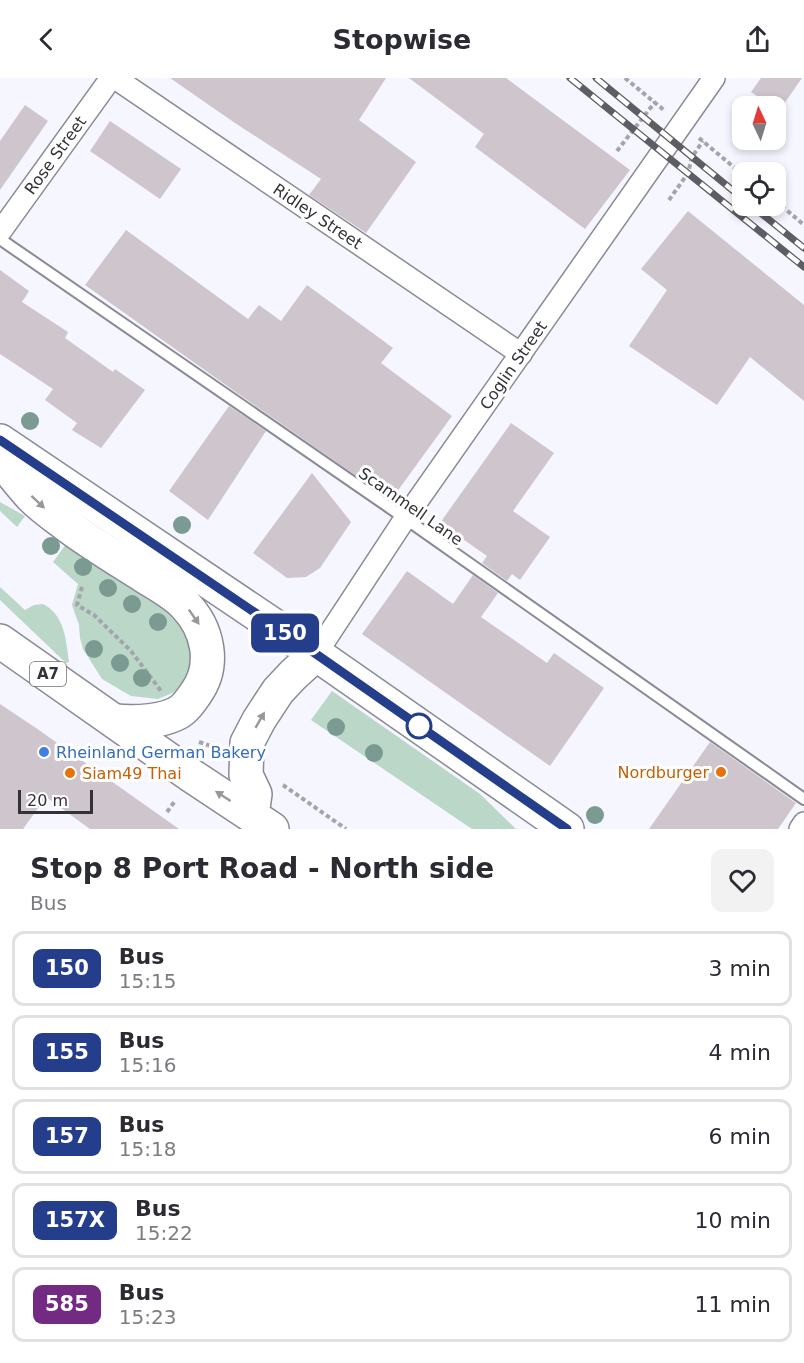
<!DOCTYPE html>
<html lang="en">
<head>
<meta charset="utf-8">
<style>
  body { margin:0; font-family:"DejaVu Sans",sans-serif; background:#f2f2f3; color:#2b2b33; height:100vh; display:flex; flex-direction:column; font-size:22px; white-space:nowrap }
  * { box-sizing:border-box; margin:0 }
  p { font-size:20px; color:#7c7c81 }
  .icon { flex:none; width:33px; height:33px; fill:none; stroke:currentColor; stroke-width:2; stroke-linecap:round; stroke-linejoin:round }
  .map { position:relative; height:751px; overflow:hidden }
  .drawer { display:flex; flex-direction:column; background:#fff; flex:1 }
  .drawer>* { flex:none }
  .badge { padding:0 12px; border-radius:9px; font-size:21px; line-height:39px }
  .needle { width:39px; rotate:356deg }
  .tools { position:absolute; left:732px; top:18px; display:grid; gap:12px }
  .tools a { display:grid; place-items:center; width:54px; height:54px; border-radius:12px; background:#fff; box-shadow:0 3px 9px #0003; font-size:30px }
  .scale { position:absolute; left:18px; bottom:15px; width:75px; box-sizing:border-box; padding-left:6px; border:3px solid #323237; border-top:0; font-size:16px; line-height:21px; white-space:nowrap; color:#323237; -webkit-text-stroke:4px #fff; paint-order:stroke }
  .map>.badge { position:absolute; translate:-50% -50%; box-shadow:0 0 0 3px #fff }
  .round { display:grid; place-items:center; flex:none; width:63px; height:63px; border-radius:12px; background:#f2f2f3 }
  .overview { display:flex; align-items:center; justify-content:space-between; height:102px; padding:0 30px }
  h1 { font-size:28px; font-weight:700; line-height:45px }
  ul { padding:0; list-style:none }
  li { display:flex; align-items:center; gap:18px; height:75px; margin:0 12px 9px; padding:0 18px; border:3px solid #e1e1e2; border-radius:12px }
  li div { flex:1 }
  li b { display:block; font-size:22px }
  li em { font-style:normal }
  li .badge { min-width:66px; font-weight:700; text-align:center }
  header { display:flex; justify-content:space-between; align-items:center; height:78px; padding:0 30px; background:#fff; font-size:27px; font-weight:700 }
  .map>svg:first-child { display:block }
  .green { fill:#bad7c8 }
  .building { fill:#cfc5cd }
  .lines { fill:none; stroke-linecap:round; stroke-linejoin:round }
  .service-casing { stroke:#898a95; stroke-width:14 }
  .minor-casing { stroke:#898a95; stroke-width:24 }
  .trunk-casing { stroke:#898a95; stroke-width:36 }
  .path { stroke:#a4a5ac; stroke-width:4; stroke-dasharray:4.5 3; stroke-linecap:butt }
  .service { stroke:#fff; stroke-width:10 }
  .minor { stroke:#fff; stroke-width:21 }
  .trunk { stroke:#fff; stroke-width:33 }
  .rail-casing { stroke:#5d5d63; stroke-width:7 }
  .rail { stroke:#fff; stroke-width:4.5; stroke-dasharray:14; stroke-linecap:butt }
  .tree { fill:#7a9a92 }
  .oneway { fill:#98989b }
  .line-casing { stroke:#fff; stroke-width:14 }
  .line { stroke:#243e8c; stroke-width:9 }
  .stop-dot { fill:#fff; stroke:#243e8c; stroke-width:3 }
  .shop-dot { fill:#3f7fe0; stroke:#fff; stroke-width:2 }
  .food-dot { fill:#e8710a; stroke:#fff; stroke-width:2 }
  .labels { text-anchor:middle; stroke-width:6; stroke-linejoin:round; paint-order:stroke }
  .shield { fill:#fff; stroke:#707073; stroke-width:1.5 }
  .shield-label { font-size:15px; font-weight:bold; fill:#323237 }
  .street-label { font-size:16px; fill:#323237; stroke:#fff }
  .shop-label { font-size:16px; fill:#366cbe; stroke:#fff; text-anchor:start }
  .food-label { font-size:16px; fill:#c56008; stroke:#fff; text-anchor:end }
</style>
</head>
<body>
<header><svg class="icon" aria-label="back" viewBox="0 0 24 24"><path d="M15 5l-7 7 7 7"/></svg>Stopwise<svg class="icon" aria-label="share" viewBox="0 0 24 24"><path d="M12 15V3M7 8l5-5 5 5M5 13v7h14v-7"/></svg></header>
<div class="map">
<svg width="804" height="751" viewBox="0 0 804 751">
  <rect width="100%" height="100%" fill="#f5f6ff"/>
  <g class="green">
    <polygon points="0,424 25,438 17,449 0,433"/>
    <polygon points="67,465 159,525 183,552 188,561 192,579 188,598 175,614 158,621 131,618 102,601 83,571 80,560 79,547 72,527 78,506 53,484"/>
    <path d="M0 509 25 532 34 527 43 526C65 537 66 563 69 584L66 585 0 522Z"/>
    <polygon points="332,613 480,716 516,751 472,751 311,642"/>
  </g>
  <g class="building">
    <polygon points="170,0 386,0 359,42 416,84 366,155 309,117 321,101 235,45"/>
    <polygon points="409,0 506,0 630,92 585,151 475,69 484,56"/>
    <polygon points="761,0 802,0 779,33 776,31 776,28 772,28 751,14"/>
    <polygon points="25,27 48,43 0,112 0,63"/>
    <polygon points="110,43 181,91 160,121 90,73"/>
    <polygon points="688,133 804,227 804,323 750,279 717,327 629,268 667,212 641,191"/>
    <polygon points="126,152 248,241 259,227 281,243 307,207 393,270 381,285 452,338 391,422 237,315 85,207"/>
    <polygon points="0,192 29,213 22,224 68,254 65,260 113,294 115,291 145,312 101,370 72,352 77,345 45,322 53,311 0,276"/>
    <polygon points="229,328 266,353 208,442 169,413"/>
    <polygon points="511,345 554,375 513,433 550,459 520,502 512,496 507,503 482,485 487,478 440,445"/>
    <polygon points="312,395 351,444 320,490 306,499 287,500 253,475"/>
    <polygon points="407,493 453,526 473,497 498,515 481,539 547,585 554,575 604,610 550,688 362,556"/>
    <polygon points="0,626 36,650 179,751 90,751 46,719 23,751 0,751"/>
    <polygon points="710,664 796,725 778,751 649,751"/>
  </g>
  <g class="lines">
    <g class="service-casing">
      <polyline id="service" points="0,161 386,427 804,721"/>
    </g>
    <g class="minor-casing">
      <g id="minor">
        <polyline points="115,0 521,276"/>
        <polyline points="0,154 111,0"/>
        <polyline points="316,576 404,442 714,0"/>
        <polyline points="800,751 804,745"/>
      </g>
    </g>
    <g class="trunk-casing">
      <g id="trunk">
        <polyline points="0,363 316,576 567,751"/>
        <path d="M0 380C10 393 21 407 32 419 43 430 56 439 68 448 92 466 119 482 144 498 158 507 174 515 185 527 208 551 216 587 196 615 192 621 187 628 182 632 167 644 133 645 115 643"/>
        <polyline points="0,563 192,698 272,751"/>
        <polyline points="252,737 255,716 246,697 247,665 259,642 278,613 293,597 316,576"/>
      </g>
    </g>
    <g class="path">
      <polyline points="625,0 665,33"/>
      <polyline points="699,60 742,96"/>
      <polyline points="617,73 655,24"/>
      <polyline points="669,122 688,95 692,79 703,63"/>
      <polyline points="776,123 804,147"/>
      <polyline points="82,509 77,527 94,537 131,573 161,613"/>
      <polyline points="199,664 217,670"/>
      <polyline points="283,707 346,751"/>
      <polyline points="167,734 175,723"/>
    </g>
    <use href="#service" class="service"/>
    <use href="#minor" class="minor"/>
    <use href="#trunk" class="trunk"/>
    <g class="rail-casing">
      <g id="rail">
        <polyline points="570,0 804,189"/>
        <polyline points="596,0 742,120"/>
        <polyline points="752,128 804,170"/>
      </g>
    </g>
    <use href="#rail" class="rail"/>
  </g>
  <g class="tree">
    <circle cx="30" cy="343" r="9"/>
    <circle cx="182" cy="447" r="9"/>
    <circle cx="51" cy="468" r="9"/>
    <circle cx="83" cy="489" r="9"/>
    <circle cx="108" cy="510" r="9"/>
    <circle cx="132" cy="526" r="9"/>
    <circle cx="158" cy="544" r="9"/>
    <circle cx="94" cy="571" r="9"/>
    <circle cx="120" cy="585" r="9"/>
    <circle cx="142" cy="600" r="9"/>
    <circle cx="336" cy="649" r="9"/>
    <circle cx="374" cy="675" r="9"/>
    <circle cx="595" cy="737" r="9"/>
  </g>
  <defs><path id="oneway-solid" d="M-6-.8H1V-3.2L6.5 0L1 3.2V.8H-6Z" transform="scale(1.5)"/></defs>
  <g class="oneway">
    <use href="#oneway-solid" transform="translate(38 424) rotate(43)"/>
    <use href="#oneway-solid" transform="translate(194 539) rotate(55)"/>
    <use href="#oneway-solid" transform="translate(260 642) rotate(-60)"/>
    <use href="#oneway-solid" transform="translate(223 718) rotate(-147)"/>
  </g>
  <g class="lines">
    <g class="line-casing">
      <polyline id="line" points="0,362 316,576 567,751"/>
    </g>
    <use href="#line" class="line"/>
  </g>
  <circle class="stop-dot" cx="419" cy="648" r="12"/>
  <circle class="shop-dot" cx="44" cy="674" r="6"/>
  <g class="food-dot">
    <circle cx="721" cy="694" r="6"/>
    <circle cx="70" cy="695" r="6"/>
  </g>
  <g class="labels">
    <rect class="shield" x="30" y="584" width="36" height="24" rx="4.5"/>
    <g class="shield-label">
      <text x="48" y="601">A7</text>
    </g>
    <g class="street-label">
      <text transform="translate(55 77) rotate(-54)" y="6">Rose Street</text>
      <text transform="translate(318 138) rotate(34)" y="6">Ridley Street</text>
      <text transform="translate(513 287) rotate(-55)" y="6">Coglin Street</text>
      <text transform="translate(411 428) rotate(35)" y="6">Scammell Lane</text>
    </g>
    <g class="shop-label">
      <text x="56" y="680">Rheinland German Bakery</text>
    </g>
    <g class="food-label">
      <text x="709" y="700">Nordburger</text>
      <text x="82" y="701" text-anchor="start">Siam49 Thai</text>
    </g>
  </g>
</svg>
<div class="tools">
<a><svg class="needle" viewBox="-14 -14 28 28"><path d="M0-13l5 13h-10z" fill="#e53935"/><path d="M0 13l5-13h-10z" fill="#7c7c81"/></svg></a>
<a><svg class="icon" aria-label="locate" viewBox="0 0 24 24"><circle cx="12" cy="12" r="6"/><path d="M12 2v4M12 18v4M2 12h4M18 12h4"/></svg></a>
</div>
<div class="scale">20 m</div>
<b class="badge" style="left:285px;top:555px;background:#243e8c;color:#fff">150</b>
</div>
<section class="drawer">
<div class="overview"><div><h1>Stop 8 Port Road - North side</h1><p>Bus</p></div><a class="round"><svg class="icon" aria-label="heart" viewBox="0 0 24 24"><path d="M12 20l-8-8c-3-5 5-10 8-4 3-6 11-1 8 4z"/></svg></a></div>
<ul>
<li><span class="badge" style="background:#243e8c;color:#fff">150</span><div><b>Bus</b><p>15:15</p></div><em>3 min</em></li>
<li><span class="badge" style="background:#243e8c;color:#fff">155</span><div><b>Bus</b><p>15:16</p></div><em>4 min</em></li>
<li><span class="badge" style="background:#243e8c;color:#fff">157</span><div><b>Bus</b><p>15:18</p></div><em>6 min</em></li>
<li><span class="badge" style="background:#243e8c;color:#fff">157X</span><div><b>Bus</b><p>15:22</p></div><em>10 min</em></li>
<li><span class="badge" style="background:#732a82;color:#fff">585</span><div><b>Bus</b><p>15:23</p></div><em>11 min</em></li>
</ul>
</section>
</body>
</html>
